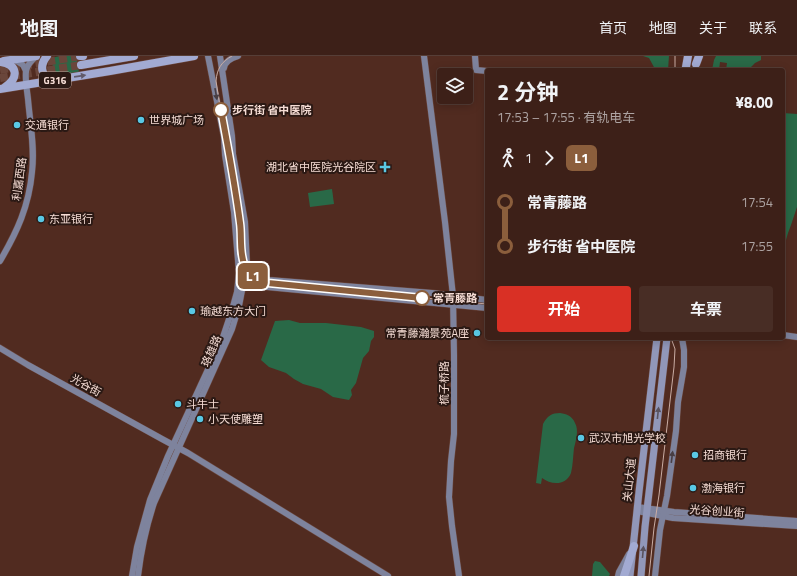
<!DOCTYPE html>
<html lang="zh">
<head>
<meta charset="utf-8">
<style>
  body { margin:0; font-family:"Titillium Web","Noto Sans SC",sans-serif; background:#482d25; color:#f1f3f6; height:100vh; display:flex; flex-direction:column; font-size:15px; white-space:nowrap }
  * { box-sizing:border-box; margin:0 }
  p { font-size:13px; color:#ada3a2 }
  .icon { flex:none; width:22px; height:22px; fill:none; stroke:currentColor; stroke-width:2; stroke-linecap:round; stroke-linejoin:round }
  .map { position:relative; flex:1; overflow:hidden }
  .panel { position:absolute; left:485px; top:12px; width:300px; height:272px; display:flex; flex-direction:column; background:#3d2018; border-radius:4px; box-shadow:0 2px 10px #0003,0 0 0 1px #563e37 }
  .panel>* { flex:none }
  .badge { padding:0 8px; border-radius:6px; font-size:14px; line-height:26px }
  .fabs { position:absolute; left:437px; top:12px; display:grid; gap:8px }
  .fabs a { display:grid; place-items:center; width:36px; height:36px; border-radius:4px; background:#3d2018; box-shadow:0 2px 10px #0003,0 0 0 1px #563e37; font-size:20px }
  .map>.badge { position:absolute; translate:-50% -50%; box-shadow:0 0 0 2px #fff }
  .legs { display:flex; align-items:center; gap:6px; height:44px; padding:0 12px; font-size:13px }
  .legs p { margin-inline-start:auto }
  .headline { display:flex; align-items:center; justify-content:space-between; height:68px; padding:0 12px }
  h1 { font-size:22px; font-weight:700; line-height:30px }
  .button { display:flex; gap:8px; margin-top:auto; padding:8px 12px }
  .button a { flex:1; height:46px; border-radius:4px; background:#d93025; color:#fff; font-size:16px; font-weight:700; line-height:46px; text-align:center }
  .button a+a { background:#482d25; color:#f1f3f6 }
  ul { padding:0 12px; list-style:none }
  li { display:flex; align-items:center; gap:14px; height:44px; font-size:15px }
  li i { display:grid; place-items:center; width:6px; height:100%; margin:0 5px; background:currentColor }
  li i::after { content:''; width:10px; height:10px; margin:-5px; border:3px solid; border-radius:50%; background:#3d2018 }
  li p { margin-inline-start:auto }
  li:first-child i { background:linear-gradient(#0000 50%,currentColor 0) }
  li:last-child i { background:linear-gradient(currentColor 50%,#0000 0) }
  header { display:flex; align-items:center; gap:24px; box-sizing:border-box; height:56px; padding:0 20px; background:#3d2018; border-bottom:1px solid #563e37 }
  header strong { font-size:19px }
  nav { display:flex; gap:22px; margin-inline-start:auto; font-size:14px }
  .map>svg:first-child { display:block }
  .green { fill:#296947 }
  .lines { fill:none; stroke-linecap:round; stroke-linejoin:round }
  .highway-tunnel { stroke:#6a463b; stroke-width:8; stroke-dasharray:8 4; stroke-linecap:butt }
  .secondary-casing { stroke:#6b473d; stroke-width:7 }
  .primary-casing { stroke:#6b473d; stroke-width:8 }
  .highway-casing { stroke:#6b473d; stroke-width:9 }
  .secondary { stroke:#7e839d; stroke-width:6 }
  .primary { stroke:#9197b9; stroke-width:7 }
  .highway { stroke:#a2aad2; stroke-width:8 }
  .tram { stroke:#caada4; stroke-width:1 }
  .oneway { fill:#615a69 }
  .oneway2 { fill:#483e44 }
  .oneway3 { fill:#59525e }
  .line-1-casing { stroke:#fff; stroke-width:9 }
  .line-1 { stroke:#8b5e3c; stroke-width:6 }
  .stop-1-dot { fill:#fff; stroke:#8b5e3c; stroke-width:2 }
  .poi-dot { fill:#59c8e4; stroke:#2b1914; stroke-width:1.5 }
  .labels { text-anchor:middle; stroke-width:4; stroke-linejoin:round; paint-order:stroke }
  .shield { fill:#2b1914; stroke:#b8a29a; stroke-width:1 }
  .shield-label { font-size:10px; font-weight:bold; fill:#f5dcd4 }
  .stop-label { font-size:11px; font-weight:bold; fill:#f5dcd4; stroke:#2b1914; text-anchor:start }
  .poi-label { font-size:11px; fill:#f5dcd4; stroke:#2b1914; text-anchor:start }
  .street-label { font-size:11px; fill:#f5dcd4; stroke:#2b1914 }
</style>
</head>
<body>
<header>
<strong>地图</strong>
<nav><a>首页</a><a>地图</a><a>关于</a><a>联系</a></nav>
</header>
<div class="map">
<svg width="797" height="520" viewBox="0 0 797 520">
  <rect width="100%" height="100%" fill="#512b20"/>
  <g class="green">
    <polygon points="60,0 76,0 79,16 55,20 51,2"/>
    <polygon points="643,0 669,0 668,14 655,13 649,2"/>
    <polygon points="716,0 761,0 761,4 755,7 748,14 726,14 727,7 720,6 719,14 712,14 714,4"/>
    <polygon points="783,57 797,58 797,151 791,169 788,177 786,184 786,216 783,216"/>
    <polygon points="332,133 334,148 310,151 308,137"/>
    <polygon points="289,264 300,267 326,267 361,271 374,275 374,281 371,285 369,295 363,302 356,327 351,334 352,339 349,344 333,341 321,333 303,328 294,323 286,317 269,311 261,304 275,265"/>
    <path d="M560 357C567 358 572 360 575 367 579 374 576 384 574 392 573 400 573 409 571 417 566 430 551 429 542 422L541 428 536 427 543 368C547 360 552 357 560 357Z"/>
    <polygon points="595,505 600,506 610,518 609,520 592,520 593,508"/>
  </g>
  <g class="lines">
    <g class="highway-tunnel">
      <polyline points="0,14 80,0"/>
      <polyline points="0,22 81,9"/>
    </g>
    <g class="secondary-casing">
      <g id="secondary">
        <polyline points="424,0 445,166 453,240 454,299 454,378 451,405 449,441 452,470 459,520"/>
        <polyline points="475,0 476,14 487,15"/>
        <polyline points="15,4 23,9 26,15"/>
        <path d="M224 12C225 5 231 2 238 0"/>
        <path d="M0 205C17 176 29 150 32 116 35 92 30 67 28 43 27 34 25 24 26 15 27 9 32 4 37 0"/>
        <polyline points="242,220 269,224 432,237 487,244"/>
        <polyline points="240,225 267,231 487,252"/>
        <polyline points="783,279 797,281"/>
        <polyline points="0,292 28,309 162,383 188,397 388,520"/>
        <polyline points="637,451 674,456 797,465"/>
        <polyline points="637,455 673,462 797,470"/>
        <polyline points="132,520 137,491 150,444 168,400 223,281 232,254 237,236 239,217 234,156 225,99 224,81 208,0"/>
        <path d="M138 520C141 495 146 471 154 447L232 273 239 250 247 209 245 166 233 98 232 80 220 0"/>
        <polyline points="618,520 619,516 629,498"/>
        <polyline points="655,520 660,474 667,440 676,375 678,346 684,311 684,294 682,282"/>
      </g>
    </g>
    <g class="primary-casing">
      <g id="primary">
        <polyline points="630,520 639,436 657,282"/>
        <polyline points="641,520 645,471 667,282"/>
      </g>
    </g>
    <g class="highway-casing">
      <g id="highway">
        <path d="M47 0C40 8 40 20 51 24"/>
        <polyline points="80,0 83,0"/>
        <polyline points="4,5 36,0"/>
        <path d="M1 6C18 9 19 22 5 31"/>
        <polyline points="696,8 699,0"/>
        <polyline points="81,9 134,0"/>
        <polyline points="686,11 688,0"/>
        <polyline points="0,33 110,15 194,0"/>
        <polyline points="624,520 634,490"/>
      </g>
    </g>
    <use href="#secondary" class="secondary"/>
    <use href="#primary" class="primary"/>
    <use href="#highway" class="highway"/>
    <g class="tram">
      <path d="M232 0C221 6 217 13 216 25 222 70 233 115 239 161 241 174 240 199 245 210 249 220 258 225 268 227L487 248"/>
      <polyline points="675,0 675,14"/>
      <polyline points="649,520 654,472 659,439 674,311 675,293 671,282"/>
    </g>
  </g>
  <defs><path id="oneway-solid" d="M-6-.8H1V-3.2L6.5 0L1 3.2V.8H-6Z"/></defs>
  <use class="oneway" href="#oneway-solid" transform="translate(80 20) rotate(-8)"/>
  <g class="oneway2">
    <use href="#oneway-solid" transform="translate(216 38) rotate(80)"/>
    <use href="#oneway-solid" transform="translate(672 401) rotate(-83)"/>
  </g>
  <g class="oneway3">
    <use href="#oneway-solid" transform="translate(658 357) rotate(-84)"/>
    <use href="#oneway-solid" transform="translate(643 496) rotate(-85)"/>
  </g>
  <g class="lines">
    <g class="line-1-casing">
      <path id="line-1" d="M221 54C228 91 235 129 240 167 242 180 239 198 245 210 249 220 258 225 268 227L422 242"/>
    </g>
    <use href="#line-1" class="line-1"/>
  </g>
  <g class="stop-1-dot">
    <circle cx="221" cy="54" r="7"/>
    <circle cx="422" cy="242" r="7"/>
  </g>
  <g class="poi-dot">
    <circle cx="141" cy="64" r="4"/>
    <circle cx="17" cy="69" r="4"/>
    <path d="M383 105h4v4h4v4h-4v4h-4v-4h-4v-4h4z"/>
    <circle cx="41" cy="163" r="4"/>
    <circle cx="192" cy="255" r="4"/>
    <circle cx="477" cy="277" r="4"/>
    <circle cx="178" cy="348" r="4"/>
    <circle cx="200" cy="363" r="4"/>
    <circle cx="581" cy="382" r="4"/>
    <circle cx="695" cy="399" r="4"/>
    <circle cx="693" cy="432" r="4"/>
  </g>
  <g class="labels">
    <rect class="shield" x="39" y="16" width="32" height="16" rx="3"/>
    <g class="shield-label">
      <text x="55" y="28">G316</text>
    </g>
    <g class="stop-label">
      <text x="232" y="58">步行街 省中医院</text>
      <text x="433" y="246">常青藤路</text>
    </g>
    <g class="poi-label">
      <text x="149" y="68">世界城广场</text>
      <text x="25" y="73">交通银行</text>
      <text x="376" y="115" text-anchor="end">湖北省中医院光谷院区</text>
      <text x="49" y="167">东亚银行</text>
      <text x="200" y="259">瑜越东方大门</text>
      <text x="469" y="281" text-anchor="end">常青藤瀚景苑A座</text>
      <text x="186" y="352">斗牛士</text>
      <text x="208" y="367">小天使雕塑</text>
      <text x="589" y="386">武汉市旭光学校</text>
      <text x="703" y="403">招商银行</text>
      <text x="701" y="436">渤海银行</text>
    </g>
    <g class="street-label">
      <text transform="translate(19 123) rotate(-82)" y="4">利嘉西路</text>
      <text transform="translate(211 295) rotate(-66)" y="4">珞雄路</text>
      <text transform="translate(444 327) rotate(-90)" y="4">梳子桥路</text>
      <text transform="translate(86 329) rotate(29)" y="4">光谷街</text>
      <text transform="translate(629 424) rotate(-84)" y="4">关山大道</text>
      <text transform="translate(717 455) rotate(4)" y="4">光谷创业街</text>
    </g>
  </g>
</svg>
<div class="fabs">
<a><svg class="icon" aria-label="layers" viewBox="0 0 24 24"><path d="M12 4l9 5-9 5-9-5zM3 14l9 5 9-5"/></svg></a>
</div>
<b class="badge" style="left:253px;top:220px;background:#8b5e3c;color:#fff">L1</b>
<section class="panel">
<div class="headline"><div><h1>2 分钟</h1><p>17:53 – 17:55 · 有轨电车</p></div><b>¥8.00</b></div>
<div class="legs"><svg class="icon" aria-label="walk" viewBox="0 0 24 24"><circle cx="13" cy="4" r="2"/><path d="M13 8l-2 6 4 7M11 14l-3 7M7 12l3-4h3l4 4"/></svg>1<svg class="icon" aria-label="forward" viewBox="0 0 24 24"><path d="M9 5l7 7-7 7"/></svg><b class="badge" style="background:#8b5e3c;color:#fff">L1</b></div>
<ul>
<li><i style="color:#8b5e3c"></i><b>常青藤路</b><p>17:54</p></li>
<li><i style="color:#8b5e3c"></i><b>步行街 省中医院</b><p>17:55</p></li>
</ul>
<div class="button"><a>开始</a><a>车票</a></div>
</section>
</div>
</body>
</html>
